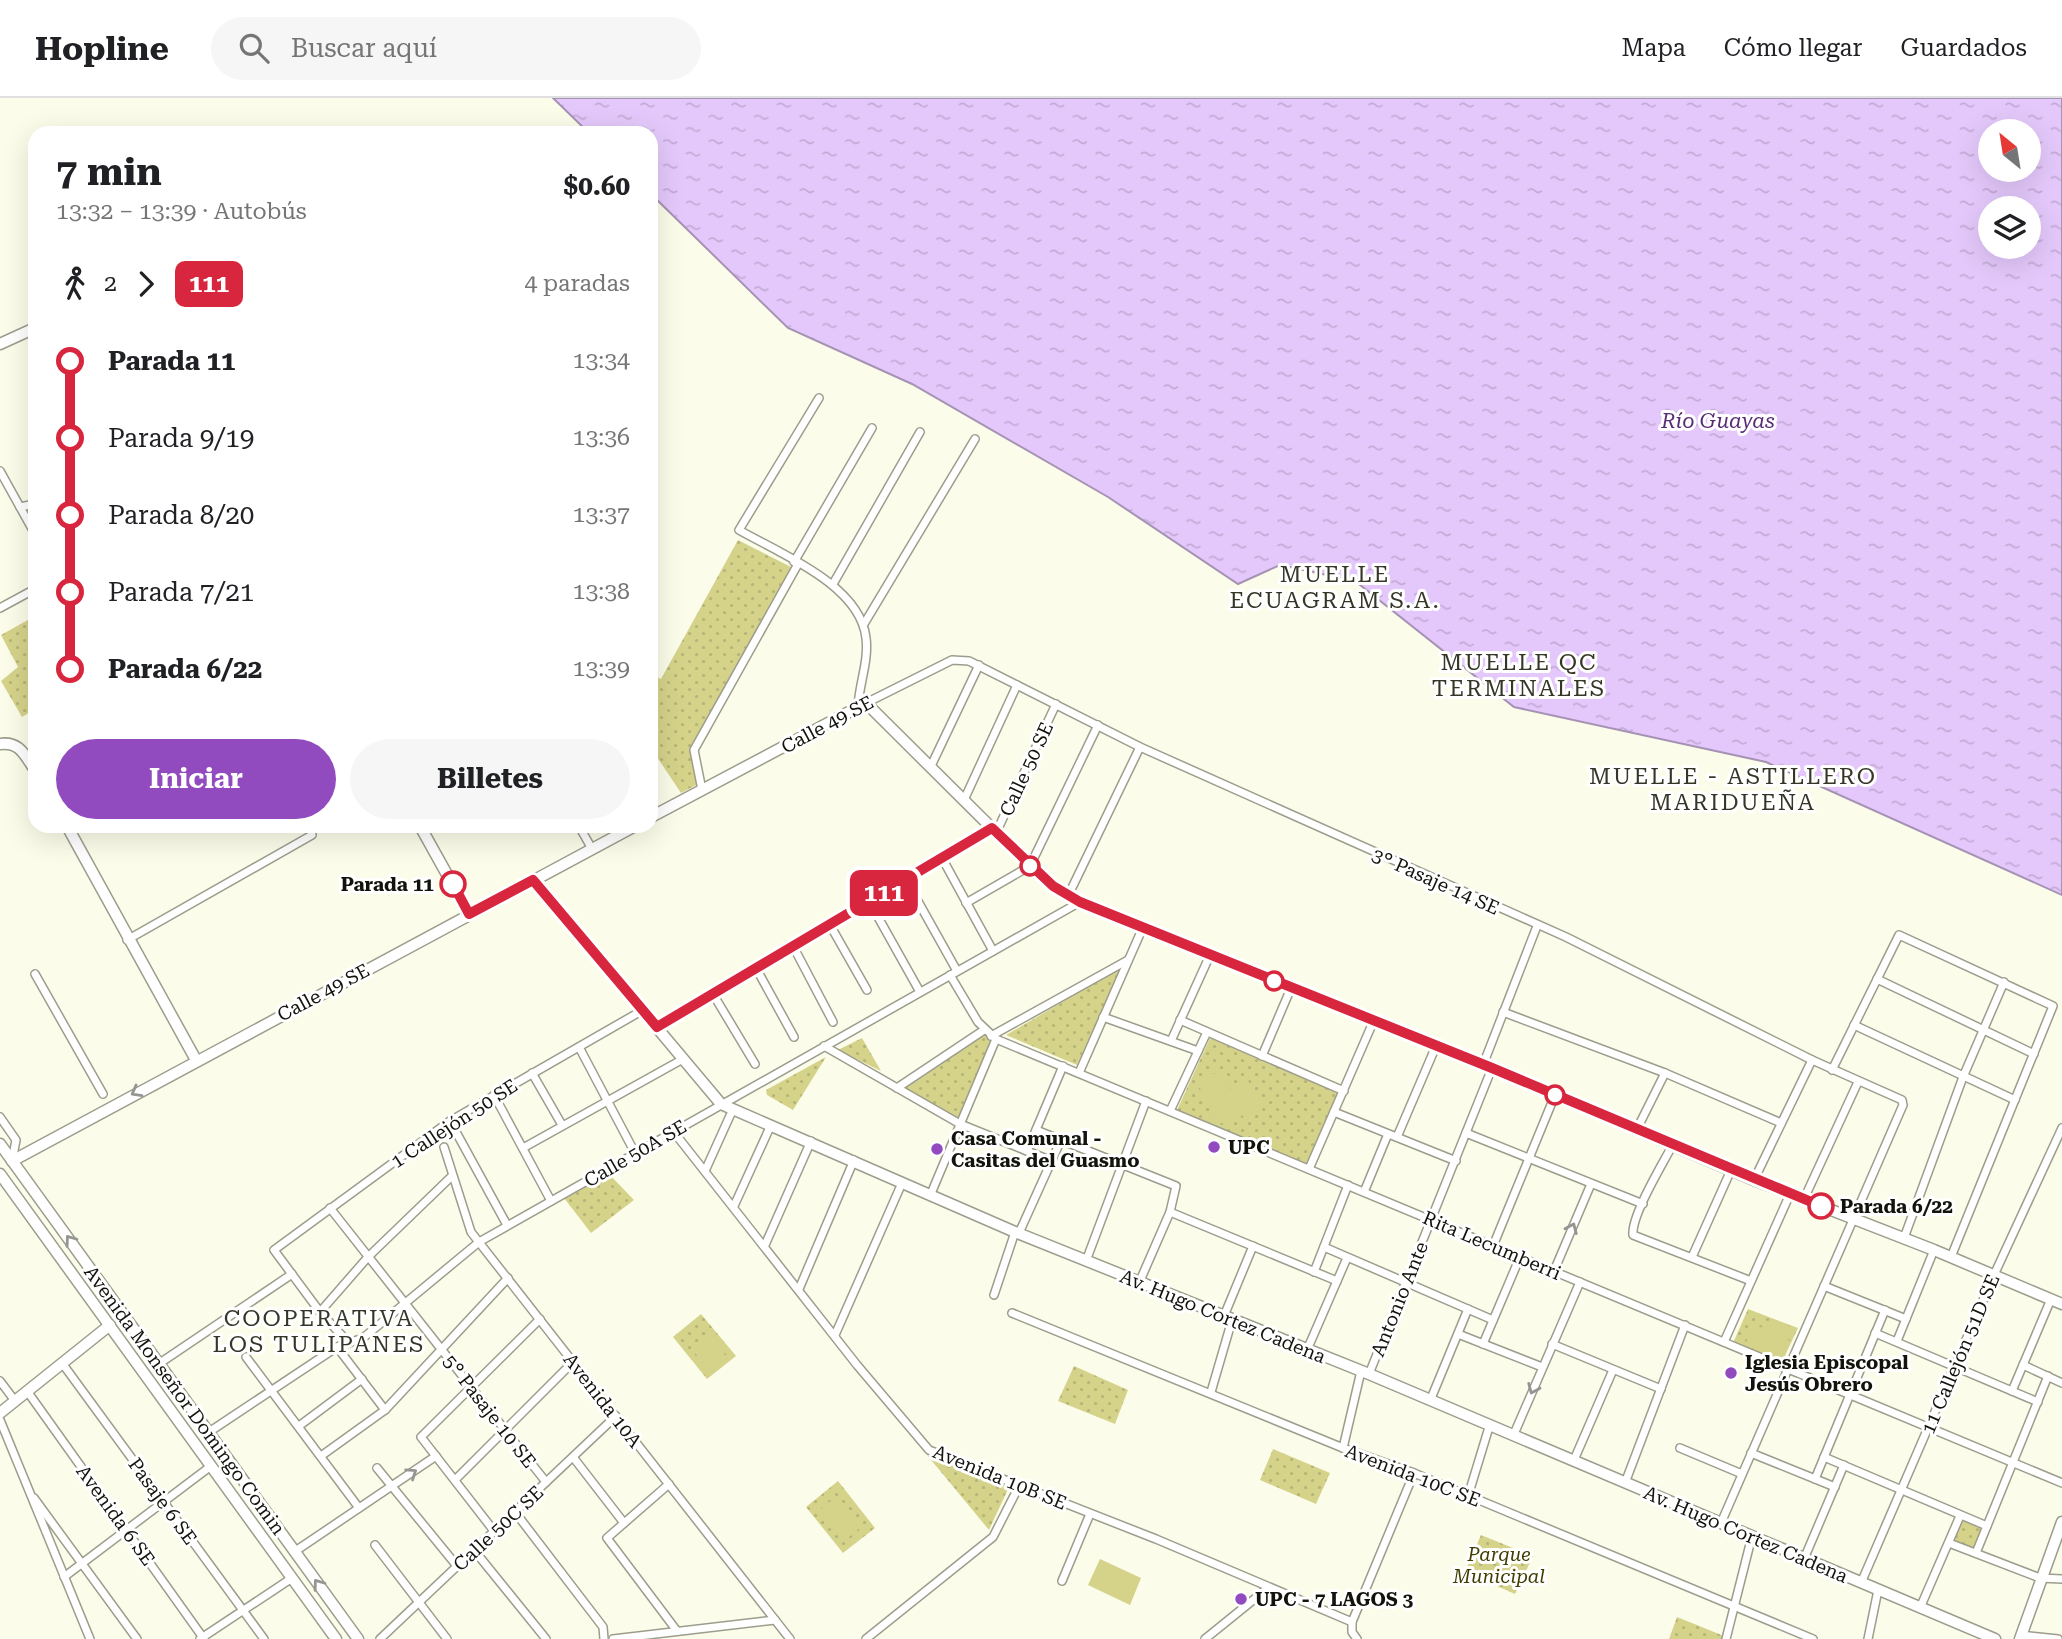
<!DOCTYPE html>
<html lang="es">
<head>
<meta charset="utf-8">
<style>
  body { margin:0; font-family:"Roboto Serif",serif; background:#f6f6f6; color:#202124; height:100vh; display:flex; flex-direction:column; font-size:26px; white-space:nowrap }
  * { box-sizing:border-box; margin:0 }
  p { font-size:23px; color:#757577 }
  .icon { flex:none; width:38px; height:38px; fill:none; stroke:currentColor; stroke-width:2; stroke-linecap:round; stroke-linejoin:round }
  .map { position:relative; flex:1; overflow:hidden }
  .panel { position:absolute; left:28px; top:28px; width:630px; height:707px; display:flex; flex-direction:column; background:#fff; border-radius:21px; box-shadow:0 7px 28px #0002 }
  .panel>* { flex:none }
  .badge { padding:0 14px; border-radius:10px; font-size:24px; line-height:46px }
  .needle { width:46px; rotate:330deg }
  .controls { position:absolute; left:1978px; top:21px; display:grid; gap:14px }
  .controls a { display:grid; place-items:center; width:63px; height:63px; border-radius:50%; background:#fff; box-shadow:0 7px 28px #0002; font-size:35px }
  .map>.badge { position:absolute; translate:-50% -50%; box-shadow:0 0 0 4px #fff }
  .legs { display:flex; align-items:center; gap:10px; height:77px; padding:0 28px; font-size:23px }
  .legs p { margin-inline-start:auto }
  .head { display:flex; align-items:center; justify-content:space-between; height:119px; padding:0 28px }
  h1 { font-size:38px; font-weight:700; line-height:52px }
  .primary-button { display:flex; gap:14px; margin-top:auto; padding:14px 28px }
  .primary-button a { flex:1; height:80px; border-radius:42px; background:#924bbf; color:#fff; font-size:28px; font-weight:700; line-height:80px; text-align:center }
  .primary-button a+a { background:#f6f6f6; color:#202124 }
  ul { padding:0 28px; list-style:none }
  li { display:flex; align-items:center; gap:24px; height:77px; font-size:26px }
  li i { display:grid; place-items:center; width:10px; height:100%; margin:0 9px; background:currentColor }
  li i::after { content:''; width:18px; height:18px; margin:-9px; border:5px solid; border-radius:50%; background:#fff }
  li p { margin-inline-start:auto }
  li:first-child i { background:linear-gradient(#0000 50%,currentColor 0) }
  li:last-child i { background:linear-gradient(currentColor 50%,#0000 0) }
  header { display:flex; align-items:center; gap:42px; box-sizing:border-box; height:98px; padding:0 35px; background:#fff; border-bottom:2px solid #e0e0e0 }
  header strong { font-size:33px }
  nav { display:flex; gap:38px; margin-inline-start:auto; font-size:24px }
  .search { width:490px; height:63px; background:#f6f6f6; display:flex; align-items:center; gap:18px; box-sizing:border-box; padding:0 24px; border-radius:38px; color:#757577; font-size:26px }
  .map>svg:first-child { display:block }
  .grass { fill:url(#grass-dots) }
  .pitch { fill:#d5d38a }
  .water { fill:url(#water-ripples); stroke:#a592b4; stroke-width:2; fill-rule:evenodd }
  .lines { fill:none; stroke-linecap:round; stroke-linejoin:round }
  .street-casing { stroke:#9d9d8d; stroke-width:10 }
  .secondary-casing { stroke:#9d9d8d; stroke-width:13 }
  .street { stroke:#fff; stroke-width:7 }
  .secondary { stroke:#fff; stroke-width:10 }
  .oneway { stroke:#959592 }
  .line-1-casing { stroke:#fff; stroke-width:16 }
  .line-1 { stroke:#d7263d; stroke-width:10 }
  .stop-1-dot { fill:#fff; stroke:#d7263d; stroke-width:3.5 }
  .poi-dot { fill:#924bbf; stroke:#fff; stroke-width:2.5 }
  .labels { text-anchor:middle; stroke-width:6; stroke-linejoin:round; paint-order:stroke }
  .street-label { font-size:19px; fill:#13130d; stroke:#fff }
  .stop-label { font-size:19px; font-weight:bold; fill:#13130d; stroke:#fff; text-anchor:end }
  .poi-label { font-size:19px; font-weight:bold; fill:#13130d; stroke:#fff; text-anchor:start }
  .park-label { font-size:19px; font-style:italic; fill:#403d01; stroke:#fff }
  .water-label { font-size:21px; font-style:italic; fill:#592d76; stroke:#fff }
  .quarter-label { font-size:23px; letter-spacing:2px; fill:#363628; stroke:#fff }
</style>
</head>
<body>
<header>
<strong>Hopline</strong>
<div class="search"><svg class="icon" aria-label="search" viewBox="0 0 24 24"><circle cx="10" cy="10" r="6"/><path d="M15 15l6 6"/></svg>Buscar aquí</div>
<nav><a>Mapa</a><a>Cómo llegar</a><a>Guardados</a></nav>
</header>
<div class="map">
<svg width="2062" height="1541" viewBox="0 0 2062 1541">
  <defs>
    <pattern id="grass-dots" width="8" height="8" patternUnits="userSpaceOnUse" patternTransform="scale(1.75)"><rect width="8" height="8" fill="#d5d38a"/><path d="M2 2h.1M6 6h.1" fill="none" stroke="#b6b476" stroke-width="1.8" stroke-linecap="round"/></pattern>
    <pattern id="water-ripples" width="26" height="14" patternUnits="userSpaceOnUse" patternTransform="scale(1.75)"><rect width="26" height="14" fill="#e4c8fb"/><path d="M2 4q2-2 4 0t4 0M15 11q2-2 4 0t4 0" fill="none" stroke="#c3abd6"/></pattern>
  </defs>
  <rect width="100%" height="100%" fill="#fcfcea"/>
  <g class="grass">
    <polygon points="738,442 793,470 693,652 700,685 681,695 651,650 651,576 661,581"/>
    <polygon points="35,518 35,611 22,619 1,583 18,569 1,537"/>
    <polygon points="1124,868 1077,967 1006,937"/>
    <polygon points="984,936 993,942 959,1021 902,989"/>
    <polygon points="862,940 881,973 838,952"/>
    <polygon points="1210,940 1339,994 1308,1068 1177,1012"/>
    <polygon points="826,959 793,1012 767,997 766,992"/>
    <polygon points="608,1075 634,1102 591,1135 564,1100"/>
    <polygon points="1748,1211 1798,1230 1782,1264 1733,1245"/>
    <polygon points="701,1216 736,1258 707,1281 673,1239"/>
    <polygon points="1074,1268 1128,1292 1115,1326 1058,1303"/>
    <polygon points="1273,1351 1330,1375 1316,1406 1260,1382"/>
    <polygon points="927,1357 1009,1389 989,1432"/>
    <polygon points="838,1383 875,1430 843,1455 806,1409"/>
    <polygon points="1960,1418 1987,1428 1976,1455 1949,1445"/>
    <polygon points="1481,1437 1533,1458 1515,1496 1465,1474"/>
    <polygon points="1677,1519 1724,1538 1723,1541 1669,1541"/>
  </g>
  <g class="pitch">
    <polygon points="1222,972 1241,1018 1217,1027 1197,984"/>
    <polygon points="1247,980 1263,1013 1244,1021 1230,988"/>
    <polygon points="1772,1221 1797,1231 1791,1242 1782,1238 1790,1243 1781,1263 1745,1247 1754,1226 1767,1232"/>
    <polygon points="709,1236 729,1262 712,1276 691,1250"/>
    <polygon points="837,1398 862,1428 843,1444 818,1413"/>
    <polygon points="1100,1461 1141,1480 1130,1507 1088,1487"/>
  </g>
  <path class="water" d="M553 0H2062V797L1766 664 1514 609 1355 483 1280 467 1238 486 1108 399 912 286 788 230 651 96V35H589ZM1990 33H2028V72H1990ZM1990 110H2028V149H1990Z"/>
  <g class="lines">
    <g class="street-casing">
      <g id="street">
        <path d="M819 300 739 432C781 456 860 487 866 540 869 563 859 586 858 609"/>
        <polyline points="0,373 35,436"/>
        <polyline points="20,409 35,406"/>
        <polyline points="794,464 872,330"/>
        <polyline points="833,486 920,334"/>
        <polyline points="0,510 35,491"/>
        <polyline points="864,526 975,341"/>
        <polyline points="866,605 952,562 969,563 1140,649 1566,839 1812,962 1902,1002 1903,1007 1721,1425"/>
        <polyline points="931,668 979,567"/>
        <polyline points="702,692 694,652 798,466"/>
        <polyline points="964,702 1017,587"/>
        <polyline points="579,728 592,751"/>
        <polyline points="996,735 1056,606"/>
        <polyline points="942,760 993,853"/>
        <polyline points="906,782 957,873"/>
        <polyline points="1068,798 1140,649"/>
        <polyline points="869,803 920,894"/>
        <polyline points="966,805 1030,768 1098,627"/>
        <polyline points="830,827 867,892"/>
        <polyline points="127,842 312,737"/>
        <polyline points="793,848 833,924"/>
        <polyline points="756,870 794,939"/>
        <polyline points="35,876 103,996"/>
        <polyline points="950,877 978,924 996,941 2062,1385"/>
        <polyline points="1877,881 2034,956"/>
        <polyline points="713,896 755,966"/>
        <polyline points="1503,914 1665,975 1781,1025"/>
        <polyline points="1103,919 1198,953"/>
        <polyline points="1180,922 1344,993"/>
        <polyline points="1854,927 2015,1002"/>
        <polyline points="657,929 992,730"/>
        <polyline points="991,938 1128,862"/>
        <polyline points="1171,943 1210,857"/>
        <polyline points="824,948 960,1026 1052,1063"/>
        <polyline points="579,949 635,1055"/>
        <polyline points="1262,958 1291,890"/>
        <polyline points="1483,967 1537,828"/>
        <polyline points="1832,972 1899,837 2053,908 1951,1159"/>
        <polyline points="532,975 562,1027"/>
        <polyline points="1079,975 1143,829"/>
        <polyline points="897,990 984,932"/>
        <polyline points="494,997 551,1103"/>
        <polyline points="1170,1013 1207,934"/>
        <polyline points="1334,1014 1456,1063"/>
        <polyline points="0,1019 16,1042 12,1063"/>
        <polyline points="450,1023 507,1127"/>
        <polyline points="1036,1032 1176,1088 1170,1114 1139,1185"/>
        <polyline points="673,1033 857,1267 929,1352 1156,1441 1352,1524"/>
        <polyline points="1636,1033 1665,975"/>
        <polyline points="1466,1035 1643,1106"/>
        <polyline points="1397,1039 1436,948"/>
        <path d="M1672 1048C1662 1067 1631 1118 1633 1137L1751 1183"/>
        <polyline points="444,1049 471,1134 790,1541"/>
        <polyline points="523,1050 683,961"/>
        <polyline points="1027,1053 1063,968"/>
        <polyline points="1309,1071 1374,922"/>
        <polyline points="705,1073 733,1011"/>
        <polyline points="1754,1082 1812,962"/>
        <polyline points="1364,1094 1388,1036"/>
        <polyline points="930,1098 996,941"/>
        <polyline points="1804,1101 1858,984"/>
        <polyline points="734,1108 771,1027"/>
        <polyline points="330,1110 546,1384"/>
        <polyline points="1170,1114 1337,1183"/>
        <polyline points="1019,1135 1061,1042"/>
        <polyline points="1904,1140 1963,979 2004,884"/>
        <polyline points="765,1147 811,1043"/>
        <polyline points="1493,1148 1555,997"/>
        <polyline points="1324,1149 1493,1222"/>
        <polyline points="1692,1159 1731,1072"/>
        <polyline points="1086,1163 1146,1003"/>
        <polyline points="1554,1173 1591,1086"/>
        <polyline points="1314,1174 1348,1087"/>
        <polyline points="1824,1188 1906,1221"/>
        <polyline points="799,1191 854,1062"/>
        <polyline points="994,1197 1015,1134"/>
        <polyline points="320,1214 368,1159 452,1078"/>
        <polyline points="1012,1215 1343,1350 1414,1375 1813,1541"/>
        <polyline points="1224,1218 1253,1148"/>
        <polyline points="1875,1235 2038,1304"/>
        <polyline points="1458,1236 1542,1269"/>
        <polyline points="835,1237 902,1085"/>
        <polyline points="347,1243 320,1214 274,1152 450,1023 643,912"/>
        <polyline points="1897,1243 1934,1152"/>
        <polyline points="1724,1244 1790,1096"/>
        <polyline points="1483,1246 1520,1159"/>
        <polyline points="1552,1246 1661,1291"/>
        <polyline points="337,1249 385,1312"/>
        <polyline points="1307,1252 1347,1160"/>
        <polyline points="246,1259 359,1410"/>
        <polyline points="62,1265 264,1541"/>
        <polyline points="160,1265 292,1176"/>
        <polyline points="2023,1267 2062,1285"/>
        <polyline points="1369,1276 1492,970"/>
        <polyline points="0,1283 15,1303"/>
        <polyline points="27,1293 204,1541"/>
        <polyline points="2012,1293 2051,1201"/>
        <polyline points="1211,1294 1232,1222"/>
        <polyline points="1430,1303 1468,1211"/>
        <polyline points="0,1322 90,1541"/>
        <polyline points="299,1328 362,1281"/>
        <polyline points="209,1334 337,1249 363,1240 479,1144 1080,804"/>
        <polyline points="1514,1336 1580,1184"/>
        <polyline points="1343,1350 1361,1273"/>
        <polyline points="1680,1350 1742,1376"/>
        <polyline points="1751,1355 1835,1389"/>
        <polyline points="321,1358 385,1312 508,1180"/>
        <polyline points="573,1359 624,1425"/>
        <polyline points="1824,1359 1987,1428"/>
        <polyline points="1574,1362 1613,1272"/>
        <polyline points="377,1370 457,1468"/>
        <polyline points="1815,1381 1885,1212"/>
        <polyline points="455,1382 573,1264"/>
        <polyline points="1625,1385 1685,1227"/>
        <polyline points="669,1386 607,1440 677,1533"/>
        <polyline points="1468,1398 1490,1326"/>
        <polyline points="34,1400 137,1541"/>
        <polyline points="515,1414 603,1529 604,1541"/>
        <polyline points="494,1433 421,1339 540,1221"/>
        <polyline points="1949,1445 2040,1480 2062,1481"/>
        <polyline points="375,1447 447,1541"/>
        <polyline points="474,1452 546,1541"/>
        <polyline points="294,1454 436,1358"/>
        <polyline points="1976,1455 2048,1278"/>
        <polyline points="1804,1461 1844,1367"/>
        <polyline points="64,1479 211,1368"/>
        <polyline points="1062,1483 1090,1416"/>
        <polyline points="1861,1485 1994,1177 2062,1030"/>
        <polyline points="1920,1510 1960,1418"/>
        <polyline points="2021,1537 2058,1541"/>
        <polyline points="200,1541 292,1480"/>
        <polyline points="380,1541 616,1318"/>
        <polyline points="613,1541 775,1522"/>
        <polyline points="866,1541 993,1439 1019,1388"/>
        <polyline points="1205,1541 1268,1490"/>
        <polyline points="1357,1541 1352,1534 1352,1524 1414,1375"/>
        <polyline points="1726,1541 1752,1438"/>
        <polyline points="1868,1541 1878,1492"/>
      </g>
    </g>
    <g class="secondary-casing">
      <g id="secondary">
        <polyline points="0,246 35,230"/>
        <path d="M0 646C20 643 25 658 35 672"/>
        <polyline points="651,719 866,605 1030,768 1053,788 1080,804 1492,970 1754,1082 1934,1152 2062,1206"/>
        <polyline points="67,728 196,962"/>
        <polyline points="420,728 469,816"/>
        <polyline points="533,782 721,1006 1015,1134 1369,1276 1995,1541"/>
        <polyline points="0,1046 358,1541"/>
        <polyline points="12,1063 635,728"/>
        <polyline points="0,1076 336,1541"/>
        <polyline points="0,1315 110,1227"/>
        <polyline points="2020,1541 2062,1424"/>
      </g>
    </g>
    <use href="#street" class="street"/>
    <use href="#secondary" class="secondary"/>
  </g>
  <defs><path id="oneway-chevron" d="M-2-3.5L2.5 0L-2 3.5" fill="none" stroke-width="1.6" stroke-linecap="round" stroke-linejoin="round" transform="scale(1.75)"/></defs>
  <g class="oneway">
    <use href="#oneway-chevron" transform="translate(136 994) rotate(151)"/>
    <use href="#oneway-chevron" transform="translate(1572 1130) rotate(-67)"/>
    <use href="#oneway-chevron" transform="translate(70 1142) rotate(-126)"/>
    <use href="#oneway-chevron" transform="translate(1533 1291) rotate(113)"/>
    <use href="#oneway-chevron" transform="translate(412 1375) rotate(-34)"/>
    <use href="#oneway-chevron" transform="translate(318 1486) rotate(-126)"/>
  </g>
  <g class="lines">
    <g class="line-1-casing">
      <polyline id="line-1" points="453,786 469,816 533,782 657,929 992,730 1053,788 1080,804 1492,970 1821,1108"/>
    </g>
    <use href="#line-1" class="line-1"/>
  </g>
  <g class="stop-1-dot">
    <circle cx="1030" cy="768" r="9"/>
    <circle cx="453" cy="786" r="12"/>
    <circle cx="1274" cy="883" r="9"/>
    <circle cx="1555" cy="997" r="9"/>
    <circle cx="1821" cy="1108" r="12"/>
  </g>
  <g class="poi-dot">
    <circle cx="1214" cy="1049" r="7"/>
    <circle cx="937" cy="1051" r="7"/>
    <circle cx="1731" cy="1275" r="7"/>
    <circle cx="1241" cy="1501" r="7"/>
  </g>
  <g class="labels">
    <g class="street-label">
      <text transform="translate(827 626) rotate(-28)" y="7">Calle 49 SE</text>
      <text transform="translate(1026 671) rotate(-65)" y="7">Calle 50 SE</text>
      <text transform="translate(1436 783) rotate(24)" y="7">3° Pasaje 14 SE</text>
      <text transform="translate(323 894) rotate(-28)" y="7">Calle 49 SE</text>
      <text transform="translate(454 1025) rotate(-33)" y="7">1 Callejón 50 SE</text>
      <text transform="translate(635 1055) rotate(-30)" y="7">Calle 50A SE</text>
      <text transform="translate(1492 1147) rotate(23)" y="7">Rita Lecumberri</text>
      <text transform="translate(1399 1201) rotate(-68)" y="7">Antonio Ante</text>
      <text transform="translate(1223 1218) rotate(22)" y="7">Av. Hugo Cortez Cadena</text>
      <text transform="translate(1960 1256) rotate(-67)" y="7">11 Callejón 51D SE</text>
      <text transform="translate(185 1302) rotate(54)" y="7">Avenida Monseñor Domingo Comin</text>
      <text transform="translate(603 1302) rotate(52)" y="7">Avenida 10A</text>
      <text transform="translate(490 1313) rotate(52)" y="7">5° Pasaje 10 SE</text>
      <text transform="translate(1413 1377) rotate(21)" y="7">Avenida 10C SE</text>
      <text transform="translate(1000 1379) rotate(22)" y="7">Avenida 10B SE</text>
      <text transform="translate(163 1403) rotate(54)" y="7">Pasaje 6 SE</text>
      <text transform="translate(116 1417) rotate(54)" y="7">Avenida 6 SE</text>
      <text transform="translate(498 1430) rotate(-43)" y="7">Calle 50C SE</text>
      <text transform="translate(1746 1436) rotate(23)" y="7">Av. Hugo Cortez Cadena</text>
    </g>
    <g class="stop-label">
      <text x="434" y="793">Parada 11</text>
      <text x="1840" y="1115" text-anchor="start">Parada 6/22</text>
    </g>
    <g class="poi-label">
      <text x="951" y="1047">Casa Comunal -<tspan x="951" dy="22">Casitas del Guasmo</tspan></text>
      <text x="1228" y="1056">UPC</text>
      <text x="1745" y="1271">Iglesia Episcopal<tspan x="1745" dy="22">Jesús Obrero</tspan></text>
      <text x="1255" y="1508">UPC - 7 LAGOS 3</text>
    </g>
    <g class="park-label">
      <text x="1499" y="1463">Parque<tspan x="1499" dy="22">Municipal</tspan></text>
    </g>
    <g class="water-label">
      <text x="1718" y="330">Río Guayas</text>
    </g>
    <g class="quarter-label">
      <text x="1335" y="484">MUELLE<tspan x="1335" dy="26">ECUAGRAM S.A.</tspan></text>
      <text x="1519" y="572">MUELLE QC<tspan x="1519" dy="26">TERMINALES</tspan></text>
      <text x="1733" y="686">MUELLE - ASTILLERO<tspan x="1733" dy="26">MARIDUEÑA</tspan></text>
      <text x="319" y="1228">COOPERATIVA<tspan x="319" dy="26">LOS TULIPANES</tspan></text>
    </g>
  </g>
</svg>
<div class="controls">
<a><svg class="needle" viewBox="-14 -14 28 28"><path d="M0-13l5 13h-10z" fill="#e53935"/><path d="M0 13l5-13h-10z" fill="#757577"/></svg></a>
<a><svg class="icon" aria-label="layers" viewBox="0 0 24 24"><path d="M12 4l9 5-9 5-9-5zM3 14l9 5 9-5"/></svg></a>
</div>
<b class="badge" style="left:884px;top:795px;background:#d7263d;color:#fff">111</b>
<section class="panel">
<div class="head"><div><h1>7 min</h1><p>13:32 – 13:39 · Autobús</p></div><b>$0.60</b></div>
<div class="legs"><svg class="icon" aria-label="walk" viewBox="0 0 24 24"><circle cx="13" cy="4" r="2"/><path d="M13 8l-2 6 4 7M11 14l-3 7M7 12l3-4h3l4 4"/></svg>2<svg class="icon" aria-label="forward" viewBox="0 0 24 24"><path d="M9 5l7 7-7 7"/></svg><b class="badge" style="background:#d7263d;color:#fff">111</b><p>4 paradas</p></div>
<ul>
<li><i style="color:#d7263d"></i><b>Parada 11</b><p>13:34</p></li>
<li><i style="color:#d7263d"></i><span>Parada 9/19</span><p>13:36</p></li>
<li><i style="color:#d7263d"></i><span>Parada 8/20</span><p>13:37</p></li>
<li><i style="color:#d7263d"></i><span>Parada 7/21</span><p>13:38</p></li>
<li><i style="color:#d7263d"></i><b>Parada 6/22</b><p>13:39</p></li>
</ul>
<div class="primary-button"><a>Iniciar</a><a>Billetes</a></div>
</section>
</div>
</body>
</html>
